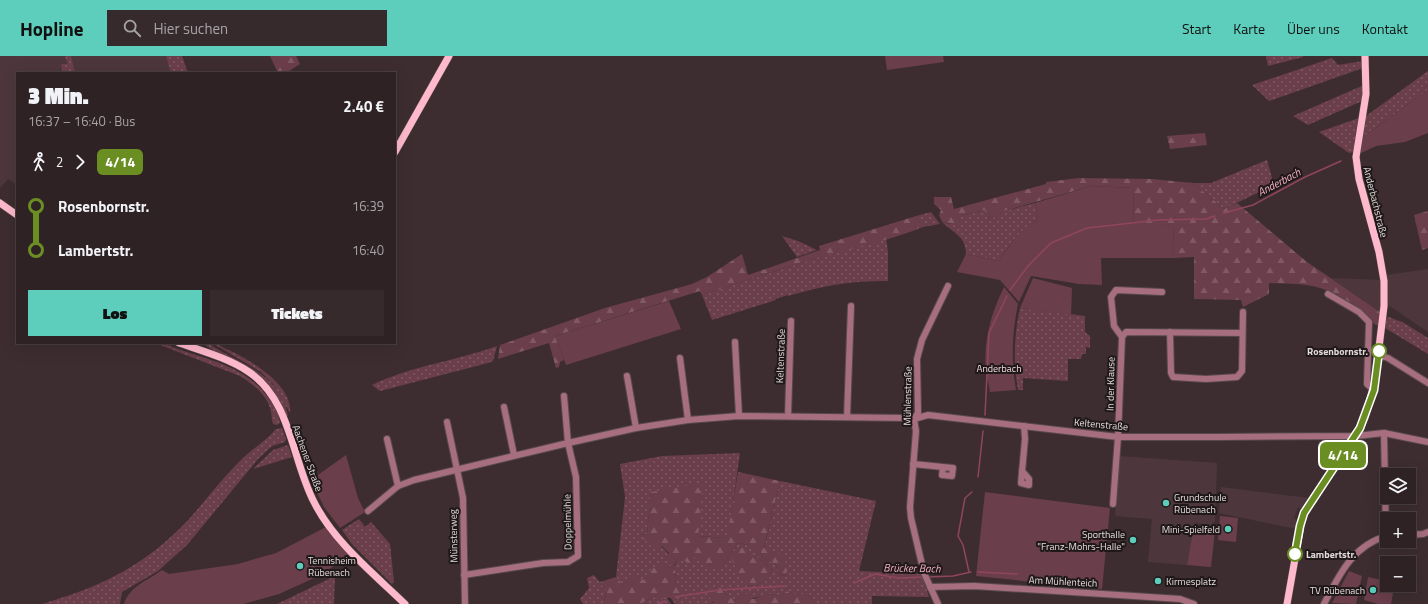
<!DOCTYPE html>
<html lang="de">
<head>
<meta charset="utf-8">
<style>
  body { margin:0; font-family:"Titillium Web",sans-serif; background:#362a2d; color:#f1f3f6; height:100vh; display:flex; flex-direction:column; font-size:15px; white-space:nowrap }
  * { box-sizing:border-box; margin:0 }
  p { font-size:13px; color:#a7a4a7 }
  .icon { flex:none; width:22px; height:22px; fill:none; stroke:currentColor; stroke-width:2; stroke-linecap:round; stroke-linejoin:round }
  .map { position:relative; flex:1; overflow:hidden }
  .side { position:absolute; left:16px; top:16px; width:380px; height:272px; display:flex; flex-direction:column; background:#2e2225; border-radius:0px; box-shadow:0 4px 16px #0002,0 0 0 1px #493f42 }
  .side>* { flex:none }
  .badge { padding:0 8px; border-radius:6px; font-size:14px; line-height:26px }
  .controls { position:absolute; left:1380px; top:412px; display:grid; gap:8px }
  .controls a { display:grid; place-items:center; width:36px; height:36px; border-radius:0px; background:#2e2225; box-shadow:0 4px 16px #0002,0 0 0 1px #493f42; font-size:20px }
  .map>.badge { position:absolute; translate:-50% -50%; box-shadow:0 0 0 2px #fff }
  .legs { display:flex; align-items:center; gap:6px; height:44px; padding:0 12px; font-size:13px }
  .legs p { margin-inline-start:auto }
  .overview { display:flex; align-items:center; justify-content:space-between; height:68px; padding:0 12px }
  h1 { font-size:22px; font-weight:800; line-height:30px }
  .action { display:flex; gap:8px; margin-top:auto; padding:8px 12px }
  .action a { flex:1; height:46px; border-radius:0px; background:#5ccebb; color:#111; font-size:16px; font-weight:800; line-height:46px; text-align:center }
  .action a+a { background:#362a2d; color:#f1f3f6 }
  ul { padding:0 12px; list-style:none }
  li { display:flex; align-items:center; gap:14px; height:44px; font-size:15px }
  li i { display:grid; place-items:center; width:6px; height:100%; margin:0 5px; background:currentColor }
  li i::after { content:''; width:10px; height:10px; margin:-5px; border:3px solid; border-radius:50%; background:#2e2225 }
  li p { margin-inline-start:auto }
  li:first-child i { background:linear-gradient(#0000 50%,currentColor 0) }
  li:last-child i { background:linear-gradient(currentColor 50%,#0000 0) }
  header { display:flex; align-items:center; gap:24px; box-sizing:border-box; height:56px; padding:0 20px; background:#5ccebb; color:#111 }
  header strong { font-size:19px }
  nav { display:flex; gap:22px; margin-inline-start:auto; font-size:14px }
  .search { width:280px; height:36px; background:#362a2d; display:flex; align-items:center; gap:10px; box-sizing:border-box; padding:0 14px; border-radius:0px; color:#a7a4a7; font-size:15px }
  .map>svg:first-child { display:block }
  .built { fill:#4d373d }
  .grass { fill:url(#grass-dots); fill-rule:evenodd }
  .forest { fill:url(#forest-firs) }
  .green { fill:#6b3e4c }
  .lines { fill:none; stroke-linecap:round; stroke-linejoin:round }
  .stream { stroke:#90455e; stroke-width:1.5 }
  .minor-casing { stroke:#58494c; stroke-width:8 }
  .major-casing { stroke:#58494c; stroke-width:8 }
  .minor { stroke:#a66e7e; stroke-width:6 }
  .major { stroke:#ffb9cd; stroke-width:7 }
  .line-1-casing { stroke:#fff; stroke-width:9 }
  .line-1 { stroke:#6b8e23; stroke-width:6 }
  .stop-1-dot { fill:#fff; stroke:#6b8e23; stroke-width:2 }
  .poi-dot { fill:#5ccebb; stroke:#1f1819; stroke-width:1.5 }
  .labels { text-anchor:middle; stroke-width:4; stroke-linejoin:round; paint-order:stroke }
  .street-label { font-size:10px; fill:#e4dadc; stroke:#1f1819 }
  .stop-label { font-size:10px; font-weight:bold; fill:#e4dadc; stroke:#1f1819; text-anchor:end }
  .park-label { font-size:10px; fill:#f4dce2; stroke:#1f1819 }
  .poi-label { font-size:10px; fill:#e4dadc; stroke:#1f1819; text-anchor:start }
  .water-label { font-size:11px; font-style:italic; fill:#f2afc2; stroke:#1f1819 }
</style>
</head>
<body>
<header>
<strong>Hopline</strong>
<div class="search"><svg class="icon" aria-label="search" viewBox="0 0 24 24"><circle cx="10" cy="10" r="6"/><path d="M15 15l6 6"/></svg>Hier suchen</div>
<nav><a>Start</a><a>Karte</a><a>Über uns</a><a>Kontakt</a></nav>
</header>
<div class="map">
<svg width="1428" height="548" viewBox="0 0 1428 548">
  <defs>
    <pattern id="grass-dots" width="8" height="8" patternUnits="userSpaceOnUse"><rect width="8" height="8" fill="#6b3e4c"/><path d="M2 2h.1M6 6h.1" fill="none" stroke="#805965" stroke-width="1.8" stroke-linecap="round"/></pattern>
    <pattern id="forest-firs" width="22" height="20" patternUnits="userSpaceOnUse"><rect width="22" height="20" fill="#6b3e4c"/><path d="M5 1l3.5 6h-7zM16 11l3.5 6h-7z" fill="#805965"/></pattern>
  </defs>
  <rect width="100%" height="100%" fill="#3d2d31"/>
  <g class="built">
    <polygon points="0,0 182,0 188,17 17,17 17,129 8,123 0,132"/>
    <polygon points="1428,213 1428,276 1388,249 1387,219"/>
    <polygon points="1331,222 1381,224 1380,256"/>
    <polygon points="1119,400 1217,407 1215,466 1210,469 1195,467 1187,509 1148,506 1152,463 1115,460"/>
    <polygon points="1221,431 1309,442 1302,453 1298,451 1294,462 1297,464 1296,473 1219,457"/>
  </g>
  <g class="grass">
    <polygon points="65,0 71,0 75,17 63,17 61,8 68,8"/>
    <polygon points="166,0 182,0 188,17 171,17"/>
    <polygon points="1266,0 1303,0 1303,1 1268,10"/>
    <polygon points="1332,2 1338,9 1363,5 1363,12 1269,45 1252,29"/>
    <polygon points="1428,15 1428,34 1359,84 1366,60"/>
    <polygon points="1364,29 1362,45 1308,69 1293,60"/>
    <polygon points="1359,62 1353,96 1349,97 1319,76"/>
    <polygon points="1267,104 1274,129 1224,153 1193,127 1211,127"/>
    <path d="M1035 147 1038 164C1018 175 1011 187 999 205L966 198C966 180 953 177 942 166L950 168 961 160 984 154 989 159 988 165 1004 155Z"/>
    <polygon points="931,156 940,168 923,171 916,160"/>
    <polygon points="782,180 798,185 817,194 797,201"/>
    <path d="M886 182 888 196V225C849 225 826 229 788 240V239L775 243 776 244 712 264 702 239 825 199Z"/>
    <path d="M1020 252 1085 260V276L1090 280V292L1086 291V298H1082L1081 303H1068V325L1023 322V334H1018C1013 306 1014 280 1020 252Z"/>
    <polygon points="1389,261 1404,267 1428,282 1428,298 1385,272 1386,262"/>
    <path d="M155 287H163C203 305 246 306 272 347 275 353 280 361 280 367L277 369 273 368C271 362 272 357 270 352 266 338 251 327 240 320Z"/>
    <path d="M203 287H208C238 308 281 317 288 360H286C275 332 257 314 231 302 222 298 210 294 203 287Z"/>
    <path d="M212 287C218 287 223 292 229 294 250 304 293 329 290 357L274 329 261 316Z"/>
    <path d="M497 290 493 305 488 307 380 335 372 329C411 310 456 305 497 290Z"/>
    <path d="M282 372 286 383 285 386 272 390 258 403 187 489 158 515 122 536 120 548H42C103 530 145 510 190 462 207 443 223 421 242 403 252 393 267 384 276 373Z"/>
    <polygon points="288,389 292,401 253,413 273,394"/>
    <path d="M740 397 728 482 698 480 651 436 647 478 639 479C658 488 666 489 674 510L680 500 690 509 695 498 722 511 738 487 749 489 760 495 763 502 775 508 781 520 787 519 764 493 780 425 876 445 859 515 922 518 929 541 872 540V548H816L808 538H794L787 535 780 540 769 538 764 540 736 545 724 537 710 548H675L670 541 682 538 675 524 676 517 673 510 667 511 648 525 624 530 616 521 625 441 620 408 662 400ZM752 501 759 502 772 513 768 523 755 530 744 529Z"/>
    <polygon points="359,463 365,471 371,466 390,488 394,526 392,528 352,488 342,474"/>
    <polygon points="594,519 607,535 603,548 583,548 580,543 589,532 587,522"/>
    <polygon points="335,520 334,548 277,548"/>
    <polygon points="656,540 667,542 671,548 639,548"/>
  </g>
  <g class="forest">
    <polygon points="270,0 296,0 300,8 286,17 278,17"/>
    <polygon points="1205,77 1207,89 1170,93 1167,80"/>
    <path d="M1079 122 1152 123 1193 127 1224 153 1237 147 1307 206 1380 256 1379 270C1371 268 1371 263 1366 258 1356 249 1340 240 1328 235 1312 227 1288 228 1269 227V238L1243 251 1241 244 1194 243V201L1173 202 1174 169 1134 173 1133 132 1092 130 1004 155 988 165 989 159 984 154 961 160 959 169 942 166 939 159 941 154 934 148V141H951L954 153 1046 128V126Z"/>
    <polygon points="1428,155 1428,192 1422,194 1414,159"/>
    <path d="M916 160 923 171C892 184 859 190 827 199 785 211 744 226 702 239L700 235 555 280 564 304 560 306 559 311 556 312 549 287 498 303 500 289 605 252 692 228 707 221 742 198 748 219 820 194 819 190Z"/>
    <polygon points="738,416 780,425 764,492 785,500 787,519 781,520 775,508 763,502 760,495 755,497 749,489 738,487 722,511 707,513 695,499 693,508 690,509 680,501 673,510 676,517 675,524 683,538 664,543 656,540 639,548 603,548 607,535 600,526 616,521 624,530 633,521 647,525 648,516 658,508 667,511 673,510 666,501 669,497 662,490 653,492 639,479 647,478 651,436 703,427 698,480 727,482"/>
    <polygon points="739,492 747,492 752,501 759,502 772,513 768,523 755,530 744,529 732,504"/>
    <polygon points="720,529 724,537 736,545 745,537 753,543 769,538 780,540 787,535 794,538 808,538 816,548 710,548 714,546 708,540 710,532"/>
  </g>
  <g class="green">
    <polygon points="885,0 943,0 944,6 887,14"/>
    <polygon points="1428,34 1428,77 1405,86 1376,90 1357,99 1359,84"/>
    <path d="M1092 130 1133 132 1134 172 1174 169 1173 202H1101L1102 229 1079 228 1031 220 1019 246 1000 224 957 216 966 198 999 205C1012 186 1017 175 1038 164L1035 147Z"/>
    <polygon points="1033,222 1072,232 1071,259 1020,252"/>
    <path d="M1004 231 1018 248C1012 277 1011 304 1016 334L990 336C989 329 987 322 986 315 983 286 991 257 1004 231Z"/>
    <polygon points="669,245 681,273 566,309 555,280"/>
    <polygon points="346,399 358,442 365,456 340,472 324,451 311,424"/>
    <polygon points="985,436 1110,452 1102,533 976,520"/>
    <polygon points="1220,460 1238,462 1236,486 1218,484"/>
    <polygon points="1194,470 1209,472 1215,475 1211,511 1187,509"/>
    <path d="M326 471 349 498 323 518 279 538 243 548H124C130 530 147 525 162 514L169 518 238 508 276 497Z"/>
    <polygon points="1349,515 1362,520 1356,548 1332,547"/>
    <polygon points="1368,521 1382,524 1381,530 1394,532 1391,548 1378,548 1364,544"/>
  </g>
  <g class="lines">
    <g class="stream">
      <polyline points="1224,157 1253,149 1305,121 1341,105"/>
      <polyline points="1010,234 1028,210 1051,187 1087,172 1158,164 1206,163 1215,160"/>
      <polyline points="985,359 989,277 1007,240"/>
      <polyline points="978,421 983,375"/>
      <polyline points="969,516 963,489 958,480 965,442 972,436"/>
      <polyline points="978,516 1017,518"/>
      <polyline points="928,521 953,520 971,516"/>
      <polyline points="854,527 875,518 898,522 924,521"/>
      <polyline points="675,541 719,534 785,530"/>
      <polyline points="658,548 665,545"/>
    </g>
    <g class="minor-casing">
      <g id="minor">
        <polyline points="1328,238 1359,256 1369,266 1367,328 1374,334"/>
        <polyline points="1170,276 1171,317 1173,321 1206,323 1237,321 1242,315 1243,256"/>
        <polyline points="1122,281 1114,270 1111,241 1116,234 1162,236"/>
        <polyline points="735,286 739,360"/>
        <polyline points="1378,299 1388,302 1428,327"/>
        <polyline points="680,302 688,364"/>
        <polyline points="627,320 636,372"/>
        <polyline points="504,351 514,399"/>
        <polyline points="788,360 791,265"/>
        <polyline points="847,361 851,250"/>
        <polyline points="447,366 463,442 465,548"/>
        <polyline points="1384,377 1386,480"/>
        <polyline points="387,383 398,430"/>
        <polyline points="913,408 953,412 952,420 942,419 943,411"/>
        <polyline points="1022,415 1029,423 1029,429 1021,427 1025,383 1024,370"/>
        <polyline points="1113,448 1118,381 1122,281 1126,276 1242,277"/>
        <polyline points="368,455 398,430 414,424 568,387 636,372 688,364 739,360 907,362 914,363 928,359 1118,381 1218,381 1356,380 1384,377 1428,386"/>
        <polyline points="1409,479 1423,478 1428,476"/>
        <polyline points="464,519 543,507 568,506 578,500 576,421 568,387 564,340"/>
        <polyline points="930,531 974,530 1103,538 1180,543 1194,548"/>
        <polyline points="938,548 924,517 911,462 910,451 916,375 914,363 918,357 917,303 922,284 948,230"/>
        <path d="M1324 548C1339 519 1353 489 1387 480"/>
      </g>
    </g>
    <g class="major-casing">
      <g id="major">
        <polyline points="395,96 449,0"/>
        <polyline points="0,147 17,159"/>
        <path d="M179 287C202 295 228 302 249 316 291 344 292 404 314 446 334 486 373 517 405 548"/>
        <polyline points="1287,548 1302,463 1308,450 1356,380 1365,361 1375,325 1384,250 1384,225 1379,196 1359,123 1356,101 1366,38 1365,0"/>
      </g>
    </g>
    <use href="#minor" class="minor"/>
    <use href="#major" class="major"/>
  </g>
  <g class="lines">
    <g class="line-1-casing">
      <polyline id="line-1" points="1295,498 1300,470 1304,457 1360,372 1374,334 1379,295"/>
    </g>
    <use href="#line-1" class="line-1"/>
  </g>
  <g class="stop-1-dot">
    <circle cx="1379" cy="295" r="7"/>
    <circle cx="1295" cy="498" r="7"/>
  </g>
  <g class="poi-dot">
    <circle cx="1166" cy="447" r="4"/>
    <circle cx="1228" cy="473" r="4"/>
    <circle cx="1133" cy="484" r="4"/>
    <circle cx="300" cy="510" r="4"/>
    <circle cx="1158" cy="525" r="4"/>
    <circle cx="1373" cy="534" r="4"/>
  </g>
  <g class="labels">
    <g class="street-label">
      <text transform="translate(1376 146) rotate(76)" y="4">Anderbachstraße</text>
      <text transform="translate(780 300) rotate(-88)" y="4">Keltenstraße</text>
      <text transform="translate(1110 328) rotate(-89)" y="4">In der Klause</text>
      <text transform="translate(907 340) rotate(-89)" y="4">Mühlenstraße</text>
      <text transform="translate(1101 368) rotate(5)" y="4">Keltenstraße</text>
      <text transform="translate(308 402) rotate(70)" y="4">Aachener Straße</text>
      <text transform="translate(567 466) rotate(-91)" y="4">Doppelmühle</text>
      <text transform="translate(453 480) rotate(-91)" y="4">Münsterweg</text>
      <text transform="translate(1063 525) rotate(3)" y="4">Am Mühlenteich</text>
    </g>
    <g class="stop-label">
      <text x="1368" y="299">Rosenbornstr.</text>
      <text x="1306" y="502" text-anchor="start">Lambertstr.</text>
    </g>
    <g class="park-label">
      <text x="999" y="316">Anderbach</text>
    </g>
    <g class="poi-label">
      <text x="1174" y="445">Grundschule<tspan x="1174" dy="12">Rübenach</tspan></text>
      <text x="1220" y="477" text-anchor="end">Mini-Spielfeld</text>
      <text x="1125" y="482" text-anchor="end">Sporthalle<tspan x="1125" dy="12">"Franz-Mohrs-Halle"</tspan></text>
      <text x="308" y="508">Tennisheim<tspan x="308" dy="12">Rübenach</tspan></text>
      <text x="1166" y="529">Kirmesplatz</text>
      <text x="1365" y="538" text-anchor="end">TV Rübenach</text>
    </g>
    <g class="water-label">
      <text transform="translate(1279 126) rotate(-28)" y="4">Anderbach</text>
      <text transform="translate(912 512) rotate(1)" y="4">Brücker Bach</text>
    </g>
  </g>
</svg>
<div class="controls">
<a><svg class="icon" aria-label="layers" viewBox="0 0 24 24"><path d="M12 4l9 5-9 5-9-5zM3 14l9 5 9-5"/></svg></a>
<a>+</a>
<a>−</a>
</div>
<b class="badge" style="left:1343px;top:399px;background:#6b8e23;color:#fff">4/14</b>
<section class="side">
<div class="overview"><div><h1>3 Min.</h1><p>16:37 – 16:40 · Bus</p></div><b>2.40 €</b></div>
<div class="legs"><svg class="icon" aria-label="walk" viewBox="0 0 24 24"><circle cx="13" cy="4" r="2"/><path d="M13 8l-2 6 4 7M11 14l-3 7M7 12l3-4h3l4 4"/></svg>2<svg class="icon" aria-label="forward" viewBox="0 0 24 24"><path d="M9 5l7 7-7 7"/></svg><b class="badge" style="background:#6b8e23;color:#fff">4/14</b></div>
<ul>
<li><i style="color:#6b8e23"></i><b>Rosenbornstr.</b><p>16:39</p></li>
<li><i style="color:#6b8e23"></i><b>Lambertstr.</b><p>16:40</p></li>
</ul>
<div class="action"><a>Los</a><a>Tickets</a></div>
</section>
</div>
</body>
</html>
